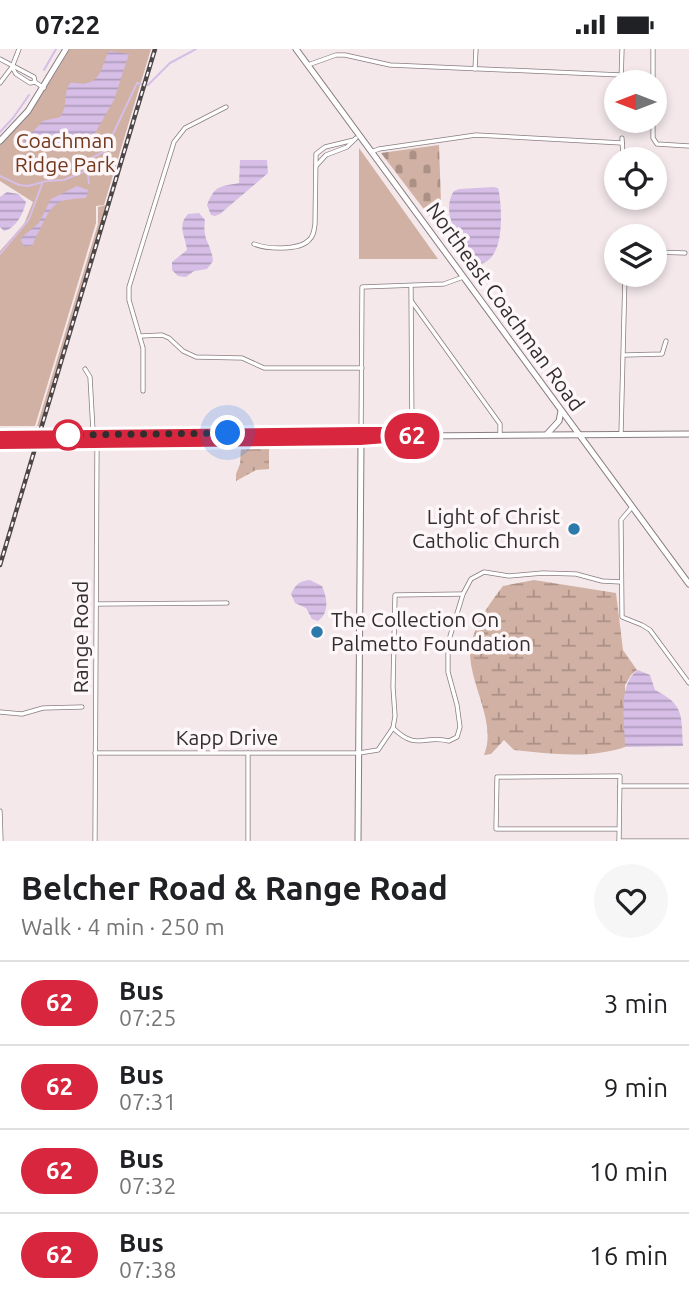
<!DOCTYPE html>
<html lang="en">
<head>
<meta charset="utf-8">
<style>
  body { margin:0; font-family:Ubuntu,sans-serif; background:#f6f6f6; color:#202124; height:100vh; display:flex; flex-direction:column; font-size:26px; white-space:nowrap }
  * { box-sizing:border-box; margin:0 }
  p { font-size:23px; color:#757577 }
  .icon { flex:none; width:38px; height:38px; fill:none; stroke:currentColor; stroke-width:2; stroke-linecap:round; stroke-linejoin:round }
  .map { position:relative; height:792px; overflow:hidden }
  .drawer { display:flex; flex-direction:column; background:#fff; flex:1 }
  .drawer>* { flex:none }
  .badge { padding:0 14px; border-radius:23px; font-size:24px; line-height:46px }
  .needle { width:46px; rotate:270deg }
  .tools { position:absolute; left:604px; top:21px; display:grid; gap:14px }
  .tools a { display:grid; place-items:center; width:63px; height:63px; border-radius:50%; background:#fff; box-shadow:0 4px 10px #0003; font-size:35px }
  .you { position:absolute; width:35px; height:35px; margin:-18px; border:5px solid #fff; border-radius:50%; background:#1a73e8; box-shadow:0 0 0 10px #1a73e833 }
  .map>.badge { position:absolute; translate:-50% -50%; box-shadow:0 0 0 4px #fff }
  .round { display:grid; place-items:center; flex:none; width:74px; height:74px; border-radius:37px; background:#f6f6f6 }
  .overview { display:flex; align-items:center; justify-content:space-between; height:119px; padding:0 21px }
  h1 { font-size:33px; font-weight:700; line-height:52px }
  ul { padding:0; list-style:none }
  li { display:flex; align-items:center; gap:21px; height:84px; padding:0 21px; border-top:2px solid #e0e0e0 }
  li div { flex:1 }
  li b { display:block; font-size:26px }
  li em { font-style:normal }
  li .badge { min-width:77px; font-weight:700; text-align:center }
  .status { display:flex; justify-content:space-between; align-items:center; height:49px; padding:0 35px; background:#fff; direction:ltr }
  .status svg { height:19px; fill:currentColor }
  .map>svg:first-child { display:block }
  .green { fill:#d1b1a3 }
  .wetland { fill:url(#wetland-marsh) }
  .cemetery { fill:url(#cemetery-stones) }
  .water { fill:url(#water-rules) }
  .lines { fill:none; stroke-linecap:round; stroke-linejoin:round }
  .stream { stroke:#d6bee6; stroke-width:2 }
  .street-casing { stroke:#887d80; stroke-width:5 }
  .secondary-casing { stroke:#887d80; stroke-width:7 }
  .street { stroke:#fff; stroke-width:3.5 }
  .secondary { stroke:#fff; stroke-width:5 }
  .rail-casing { stroke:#4c4647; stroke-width:4.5 }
  .rail { stroke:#fef7f9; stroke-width:2; stroke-dasharray:5; stroke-linecap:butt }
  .line-casing { stroke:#fff; stroke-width:16 }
  .line { stroke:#d7263d; stroke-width:10 }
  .walk { stroke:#322d2e; stroke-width:7; stroke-dasharray:0 12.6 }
  .stop-dot { fill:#fff; stroke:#d7263d; stroke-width:3.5 }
  .poi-dot { fill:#2c79ac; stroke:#fef7f9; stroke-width:2.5 }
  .labels { text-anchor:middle; stroke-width:7; stroke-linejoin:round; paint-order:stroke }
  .park-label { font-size:21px; fill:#73391e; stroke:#fef7f9 }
  .street-label { font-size:21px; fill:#322d2e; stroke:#fef7f9 }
  .poi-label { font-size:21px; fill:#322d2e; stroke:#fef7f9; text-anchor:end }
</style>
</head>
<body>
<div class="status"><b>07:22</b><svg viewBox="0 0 49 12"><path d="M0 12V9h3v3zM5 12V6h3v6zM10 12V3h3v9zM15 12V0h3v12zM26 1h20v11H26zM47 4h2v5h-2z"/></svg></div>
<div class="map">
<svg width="689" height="792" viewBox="0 0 689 792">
  <defs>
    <pattern id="wetland-marsh" width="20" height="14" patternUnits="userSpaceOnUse" patternTransform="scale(1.75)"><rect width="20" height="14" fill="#d1b1a3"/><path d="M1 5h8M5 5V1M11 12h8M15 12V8" fill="none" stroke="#aa9085"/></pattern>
    <pattern id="cemetery-stones" width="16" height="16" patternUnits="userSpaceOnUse" patternTransform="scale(1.75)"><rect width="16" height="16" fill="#d1b1a3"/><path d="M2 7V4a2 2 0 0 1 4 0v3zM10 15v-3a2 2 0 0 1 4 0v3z" fill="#aa9085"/></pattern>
    <pattern id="water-rules" width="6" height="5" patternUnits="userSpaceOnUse" patternTransform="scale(1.75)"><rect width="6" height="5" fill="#d6bee6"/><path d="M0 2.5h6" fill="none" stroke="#ae9bbb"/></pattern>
  </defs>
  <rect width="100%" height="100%" fill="#f4e8eb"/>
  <g class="green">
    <path d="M70 0H151L104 156 96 157V174L35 377H0V202L24 175 33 153 0 132V96C29 68 49 35 70 0Z"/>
    <polygon points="359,99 438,210 359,210"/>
    <polygon points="106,156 42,377 37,377 98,175 98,158"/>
  </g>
  <g class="wetland">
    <polygon points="241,397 269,397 269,420 256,421 236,432 236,425 240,415"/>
    <path d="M534 531 616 544 623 601 637 621 631 626 625 636V698C590 710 550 705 514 701L504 691 491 705 484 706C497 675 471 638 470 605 470 582 489 555 503 537Z"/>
  </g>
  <polygon class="cemetery" points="439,96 442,184 381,104"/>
  <g class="water">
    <path d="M109 2 129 5 114 51 95 84 84 95 70 98H22L20 96 43 72 60 68C69 56 62 48 70 34 76 33 81 36 87 34 102 31 103 12 109 2Z"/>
    <path d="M240 111H267L268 124 220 165 215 167 211 166 207 156C215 136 219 138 239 134Z"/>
    <path d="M77 137 88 141 86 149C59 151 55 150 42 176 39 183 35 188 33 196L25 198 21 192 22 188 39 174 51 150Z"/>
    <path d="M493 138 498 139 499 143C502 163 505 210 480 215 461 203 439 163 454 142L459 140Z"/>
    <path d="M7 143 18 145 26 153C23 165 16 179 4 182L0 178V148Z"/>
    <path d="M199 164 205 171C202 192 211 193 213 212L207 220 194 222 186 228 178 227 172 221V213L187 201C185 186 177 177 188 165Z"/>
    <path d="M310 531 322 537C327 549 330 563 318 572L312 570 306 559 295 554 291 545C296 535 299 532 310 531Z"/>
    <path d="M638 621 650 626 655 641C685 656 681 667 683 697L625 698C625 674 617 635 638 621Z"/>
  </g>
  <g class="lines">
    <g class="stream">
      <polyline points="44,21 56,0"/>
      <polyline points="0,83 13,69 29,46"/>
      <polyline points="87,118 89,134"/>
      <polyline points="0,127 19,136 28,137 47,132 64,131 85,122 92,109 105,102 137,34 148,36 170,14 196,0"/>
      <polyline points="0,205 29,170 42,135"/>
    </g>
    <g class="street-casing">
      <g id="street">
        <polyline points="653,0 653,33"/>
        <polyline points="0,10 34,28 35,33"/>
        <polyline points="308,16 336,6 345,6 390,16 621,26"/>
        <polyline points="12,18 16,25 30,34 35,33 44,39"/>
        <polyline points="475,20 476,0"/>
        <polyline points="621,33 622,0"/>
        <polyline points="0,34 12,18 19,0"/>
        <polyline points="653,72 653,89 657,95 689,97"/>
        <polyline points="622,89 623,110"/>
        <polyline points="371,103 379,100 476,86 622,94"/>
        <polyline points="316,117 326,106 347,98 356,89"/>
        <polyline points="623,183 624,187"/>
        <path d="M254 195C267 200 299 202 309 191 314 187 314 181 315 175L316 105 325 98 354 91"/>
        <polyline points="654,203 685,204"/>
        <polyline points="411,238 412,387"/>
        <polyline points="412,253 500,375 500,386"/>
        <polyline points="141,287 162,286 169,289 183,302 196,308 242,309 264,319 362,319"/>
        <polyline points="625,306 662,305 666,292"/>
        <polyline points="85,320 90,328 93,382 97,394 95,792"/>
        <polyline points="143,342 143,299 129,251 129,238 174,93 185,79 226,58"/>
        <polyline points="621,385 625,226"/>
        <polyline points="361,391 362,238 444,235 463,228"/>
        <polyline points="632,458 621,471 622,568 642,576 650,581 689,634"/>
        <polyline points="97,555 227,554"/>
        <polyline points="0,663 22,665 43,659 82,658"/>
        <path d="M393 679C418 703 423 685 449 692L457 688 460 678 457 656 448 623V594L463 545 471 530 484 523 509 527 543 524 576 525 602 532 621 533"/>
        <polyline points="95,704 359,704 378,701 393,679 395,667 393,638 395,546 463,545"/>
        <polyline points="620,737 689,737"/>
        <polyline points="0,762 1,792"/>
        <polyline points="248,792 248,704"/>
        <polyline points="619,792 620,727 497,728 496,780 619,780"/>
        <polyline points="619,792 689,792"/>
      </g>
    </g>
    <g class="secondary-casing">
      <g id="secondary">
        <polyline points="296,0 689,535"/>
        <polyline points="0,92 28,62 66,0"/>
        <polyline points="547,385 559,372 561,362"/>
        <polyline points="0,387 360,383 406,386"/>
        <polyline points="0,395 361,391 418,387 689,385"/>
        <polyline points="358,792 361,391"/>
      </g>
    </g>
    <use href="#street" class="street"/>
    <use href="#secondary" class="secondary"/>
    <g class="rail-casing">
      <polyline id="rail" points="0,516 155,0"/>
    </g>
    <use href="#rail" class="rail"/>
  </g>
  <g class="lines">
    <g class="line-casing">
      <polyline id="line" points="0,387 360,383 393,383 412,387 360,391 0,395"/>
    </g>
    <use href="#line" class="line"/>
    <polyline class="walk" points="68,386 228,384"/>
  </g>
  <circle class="stop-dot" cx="68" cy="386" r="14"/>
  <g class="poi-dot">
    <circle cx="574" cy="480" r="7"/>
    <circle cx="317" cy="583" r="7"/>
  </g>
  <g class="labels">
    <g class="park-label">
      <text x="65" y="99">Coachman<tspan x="65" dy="24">Ridge Park</tspan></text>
    </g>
    <g class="street-label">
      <text transform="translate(505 258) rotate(54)" y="7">Northeast Coachman Road</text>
      <text transform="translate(81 588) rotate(-90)" y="7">Range Road</text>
      <text x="227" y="696">Kapp Drive</text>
    </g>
    <g class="poi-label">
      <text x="560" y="475">Light of Christ<tspan x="560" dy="24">Catholic Church</tspan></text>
      <text x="331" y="578" text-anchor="start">The Collection On<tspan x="331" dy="24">Palmetto Foundation</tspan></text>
    </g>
  </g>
</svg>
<div class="tools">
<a><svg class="needle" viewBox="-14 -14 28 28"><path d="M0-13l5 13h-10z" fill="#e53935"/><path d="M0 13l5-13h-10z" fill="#757577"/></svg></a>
<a><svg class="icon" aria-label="locate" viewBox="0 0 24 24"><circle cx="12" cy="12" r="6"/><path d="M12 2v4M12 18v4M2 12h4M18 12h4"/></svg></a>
<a><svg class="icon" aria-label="layers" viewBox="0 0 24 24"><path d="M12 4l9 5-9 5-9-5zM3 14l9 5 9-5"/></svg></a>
</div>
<div class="you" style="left:228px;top:384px"></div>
<b class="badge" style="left:412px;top:387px;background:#d7263d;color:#fff">62</b>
</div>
<section class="drawer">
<div class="overview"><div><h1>Belcher Road &amp; Range Road</h1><p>Walk · 4 min · 250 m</p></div><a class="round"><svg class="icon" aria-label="heart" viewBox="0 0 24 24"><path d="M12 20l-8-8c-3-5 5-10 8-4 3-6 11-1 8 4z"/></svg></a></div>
<ul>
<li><span class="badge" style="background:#d7263d;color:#fff">62</span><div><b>Bus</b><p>07:25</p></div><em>3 min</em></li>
<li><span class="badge" style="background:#d7263d;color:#fff">62</span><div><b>Bus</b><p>07:31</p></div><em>9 min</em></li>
<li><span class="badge" style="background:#d7263d;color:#fff">62</span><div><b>Bus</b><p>07:32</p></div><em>10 min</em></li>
<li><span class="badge" style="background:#d7263d;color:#fff">62</span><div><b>Bus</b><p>07:38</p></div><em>16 min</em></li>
</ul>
</section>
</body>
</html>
